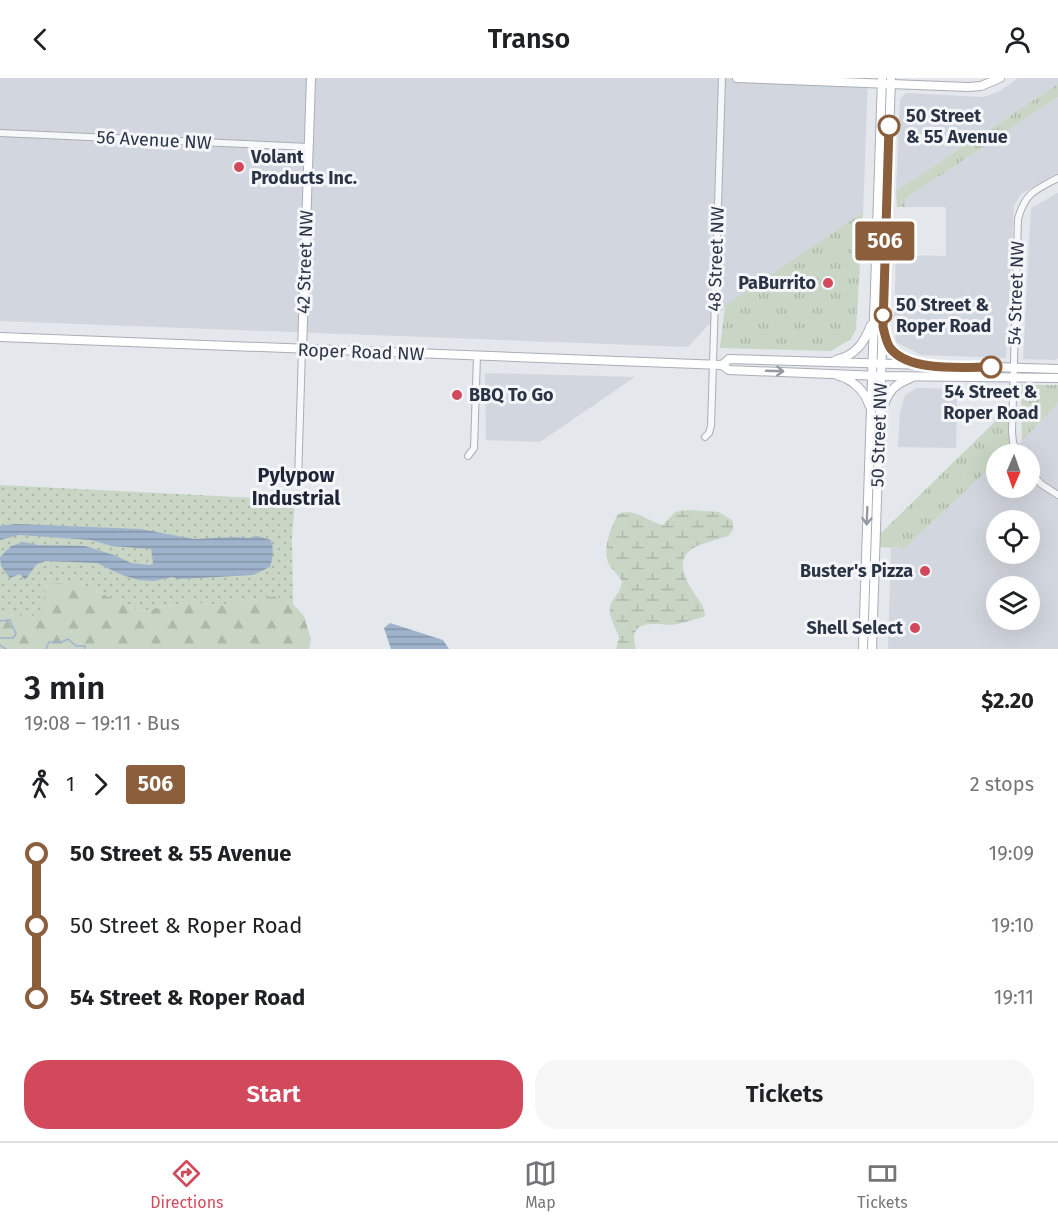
<!DOCTYPE html>
<html lang="en">
<head>
<meta charset="utf-8">
<style>
  body { margin:0; font-family:"Fira Sans",sans-serif; background:#f6f6f6; color:#202124; height:100vh; display:flex; flex-direction:column; font-size:22px; white-space:nowrap }
  * { box-sizing:border-box; margin:0 }
  p { font-size:20px; color:#757577 }
  .icon { flex:none; width:33px; height:33px; fill:none; stroke:currentColor; stroke-width:2; stroke-linecap:round; stroke-linejoin:round }
  .map { position:relative; height:571px; overflow:hidden }
  .panel { display:flex; flex-direction:column; background:#fff; flex:1 }
  .panel>* { flex:none }
  .badge { padding:0 12px; border-radius:4px; font-size:21px; line-height:39px }
  .needle { width:39px; rotate:182deg }
  .tools { position:absolute; left:986px; top:366px; display:grid; gap:12px }
  .tools a { display:grid; place-items:center; width:54px; height:54px; border-radius:50%; background:#fff; box-shadow:0 6px 24px #0002; font-size:30px }
  .map>.badge { position:absolute; translate:-50% -50%; box-shadow:0 0 0 3px #fff }
  .legs { display:flex; align-items:center; gap:9px; height:66px; padding:0 24px; font-size:20px }
  .legs p { margin-inline-start:auto }
  .overview { display:flex; align-items:center; justify-content:space-between; height:102px; padding:0 24px }
  h1 { font-size:33px; font-weight:600; line-height:45px }
  .button { display:flex; gap:12px; margin-top:auto; padding:12px 24px }
  .button a { flex:1; height:69px; border-radius:24px; background:#d1495b; color:#fff; font-size:24px; font-weight:600; line-height:69px; text-align:center }
  .button a+a { background:#f6f6f6; color:#202124 }
  ul { padding:0 24px; list-style:none }
  li { display:flex; align-items:center; gap:21px; height:72px; font-size:22px }
  li i { display:grid; place-items:center; width:9px; height:100%; margin:0 8px; background:currentColor }
  li i::after { content:''; width:15px; height:15px; margin:-8px; border:4px solid; border-radius:50%; background:#fff }
  li p { margin-inline-start:auto }
  li:first-child i { background:linear-gradient(#0000 50%,currentColor 0) }
  li:last-child i { background:linear-gradient(currentColor 50%,#0000 0) }
  header { display:flex; justify-content:space-between; align-items:center; height:78px; padding:0 24px; background:#fff; font-size:27px; font-weight:600 }
  .menu { display:flex; justify-content:space-around; align-items:center; height:84px; border-top:2px solid #e0e0e0; background:#fff; font-size:16px; color:#757577 }
  .menu a { display:grid; justify-items:center; gap:3px }
  .menu .selected { color:#d1495b }
  .map>svg:first-child { display:block }
  .built { fill:#d2d6de; fill-rule:evenodd }
  .grass { fill:url(#grass-tufts) }
  .forest { fill:url(#forest-firs) }
  .wetland { fill:url(#wetland-marsh) }
  .park { fill:url(#park-dots) }
  .water { fill:url(#water-rules) }
  .lines { fill:none; stroke-linecap:round; stroke-linejoin:round }
  .stream { stroke:#9fb4cc; stroke-width:1.5 }
  .street-casing { stroke:#a9aeb7; stroke-width:8 }
  .secondary-casing { stroke:#a9aeb7; stroke-width:10 }
  .street { stroke:#f7f8fa; stroke-width:6 }
  .secondary { stroke:#fff; stroke-width:8 }
  .oneway { stroke:#959aa2 }
  .line-1-casing { stroke:#fff; stroke-width:14 }
  .line-1 { stroke:#8b5e3c; stroke-width:9 }
  .stop-1-dot { fill:#fff; stroke:#8b5e3c; stroke-width:3 }
  .poi-dot { fill:#d1495b; stroke:#f4f6f9; stroke-width:2 }
  .labels { text-anchor:middle; stroke-width:6; stroke-linejoin:round; paint-order:stroke }
  .stop-label { font-size:18px; font-weight:bold; fill:#2b3445; stroke:#f4f6f9; text-anchor:start }
  .street-label { font-size:18px; fill:#2b3445; stroke:#f4f6f9 }
  .poi-label { font-size:18px; font-weight:bold; fill:#2b3445; stroke:#f4f6f9; text-anchor:end }
  .neighbourhood-label { font-size:20px; font-weight:bold; fill:#1d2536; stroke:#f4f6f9 }
</style>
</head>
<body>
<header><svg class="icon" aria-label="back" viewBox="0 0 24 24"><path d="M15 5l-7 7 7 7"/></svg>Transo<svg class="icon" aria-label="person" viewBox="0 0 24 24"><circle cx="12" cy="8" r="4"/><path d="M4 21q1-7 8-7t8 7"/></svg></header>
<div class="map">
<svg width="1058" height="571" viewBox="0 0 1058 571">
  <defs>
    <pattern id="grass-tufts" width="24" height="20" patternUnits="userSpaceOnUse" patternTransform="scale(1.5)"><rect width="24" height="20" fill="#c9d6c5"/><path d="M3 7l-1-3M5 7V3M7 7l1-3M15 17l-1-3M17 17v-4M19 17l1-3" fill="none" stroke="#adb8ab"/></pattern>
    <pattern id="forest-firs" width="22" height="20" patternUnits="userSpaceOnUse" patternTransform="scale(1.5)"><rect width="22" height="20" fill="#c9d6c5"/><path d="M5 1l3.5 6h-7zM16 11l3.5 6h-7z" fill="#adb8ab"/></pattern>
    <pattern id="wetland-marsh" width="20" height="14" patternUnits="userSpaceOnUse" patternTransform="scale(1.5)"><rect width="20" height="14" fill="#c9d6c5"/><path d="M1 5h8M5 5V1M11 12h8M15 12V8" fill="none" stroke="#adb8ab"/></pattern>
    <pattern id="park-dots" width="8" height="8" patternUnits="userSpaceOnUse" patternTransform="scale(1.5)"><rect width="8" height="8" fill="#c9d6c5"/><path d="M2 2h.1M6 6h.1" fill="none" stroke="#adb8ab" stroke-width="1.8" stroke-linecap="round"/></pattern>
    <pattern id="water-rules" width="6" height="5" patternUnits="userSpaceOnUse" patternTransform="scale(1.5)"><rect width="6" height="5" fill="#9fb4cc"/><path d="M0 2.5h6" fill="none" stroke="#8293a7"/></pattern>
  </defs>
  <rect width="100%" height="100%" fill="#e4e7ec"/>
  <g class="built">
    <polygon points="0,0 868,0 863,134 726,228 688,269 0,243"/>
    <polygon points="1018,0 1058,0 1058,6 896,113 900,21 906,15 984,19 1000,13"/>
    <polygon points="1058,19 1058,95 1021,116 1014,128 1006,280 921,277 896,264 894,245 896,177 946,178 946,129 905,129 905,121"/>
    <polygon points="1058,115 1058,280 1056,282 1023,281 1031,130"/>
    <polygon points="485,295 635,299 540,364 486,362"/>
    <polygon points="916,310 957,311 956,370 898,369 900,334 905,317"/>
    <path d="M1058 325V571H888L891 470H905L996 384V410H1029V376H1004L1022 363ZM996 442H1029V476H996ZM996 508H1029V542H996Z"/>
  </g>
  <g class="grass">
    <polygon points="1058,6 1058,19 905,121 905,129 897,129 896,113"/>
    <polygon points="863,134 856,251 851,261 831,273 720,270 725,228"/>
    <polygon points="1021,307 1058,307 1058,325 1022,363"/>
    <polygon points="1008,331 1009,372 1004,376 996,376 996,384 905,470 879,469 879,457"/>
  </g>
  <polygon class="forest" points="54,505 78,505 140,533 190,524 219,527 275,518 293,526 304,538 311,562 309,571 0,571 0,535 15,537 45,509"/>
  <path class="wetland" d="M688 432 719 434 733 443V452L728 458C698 468 667 470 692 512 697 520 704 527 705 537L703 539C695 541 678 547 671 547 653 546 627 541 636 571H616L619 560C616 548 604 534 613 522 617 516 621 511 622 504 619 497 614 494 610 488 601 474 611 449 618 436 637 429 647 444 663 447L675 434Z"/>
  <polygon class="park" points="0,407 295,422 292,458 293,526 275,518 219,527 190,524 140,533 78,505 54,505 45,509 42,538 15,537 0,535"/>
  <g class="water">
    <path d="M16 446 140 451 194 461 235 459 248 460 257 458 271 462C274 472 273 480 270 489L253 497 179 501 172 499 154 503 139 502 122 497 97 485 46 483 37 486 25 502 20 496 10 500 1 488 0 479 11 468 24 464 38 467 85 468 114 477 131 485 151 487 153 485 151 471 112 468 91 462 19 457 0 462V448Z"/>
    <polygon points="390,545 443,562 449,571 391,571 384,550"/>
  </g>
  <g class="lines">
    <g class="stream">
      <polyline points="0,543 10,542 16,556 13,560 0,560"/>
      <polyline points="0,567 6,571"/>
      <polyline points="46,571 49,564 62,564 68,561 76,568 85,568 85,571"/>
    </g>
    <g class="street-casing">
      <g id="street">
        <polyline points="0,55 309,69"/>
        <polyline points="705,359 709,355 711,348 722,0"/>
        <path d="M1017 376 1013 364 1012 354 1018 141C1025 115 1035 112 1058 100"/>
        <polyline points="468,378 474,370 477,278"/>
        <polyline points="1029,392 1041,406 1058,417"/>
        <polyline points="298,403 302,272"/>
      </g>
    </g>
    <g class="secondary-casing">
      <g id="secondary">
        <polyline points="737,0 968,9 981,8 1000,0"/>
        <path d="M885 257C890 273 900 279 915 285"/>
        <polyline points="0,259 722,287 729,292 881,298 1058,300"/>
        <polyline points="302,272 311,0"/>
        <path d="M836 282C856 277 864 265 871 247"/>
        <polyline points="722,287 729,281 1058,291"/>
        <path d="M839 298C853 302 865 313 869 327"/>
        <path d="M883 330C888 313 895 306 911 300"/>
        <polyline points="863,571 882,0"/>
        <polyline points="872,571 891,0"/>
      </g>
    </g>
    <use href="#street" class="street"/>
    <use href="#secondary" class="secondary"/>
  </g>
  <defs><path id="oneway-shaft" d="M-6 0H5M1.5-3L5.5 0L1.5 3" fill="none" stroke-width="1.6" stroke-linecap="round" stroke-linejoin="round" transform="scale(1.5)"/></defs>
  <g class="oneway">
    <use href="#oneway-shaft" transform="translate(775 293) rotate(2)"/>
    <use href="#oneway-shaft" transform="translate(867 438) rotate(92)"/>
  </g>
  <g class="lines">
    <g class="line-1-casing">
      <path id="line-1" d="M889 48 883 249C885 256 886 265 891 271 910 294 963 289 991 289"/>
    </g>
    <use href="#line-1" class="line-1"/>
  </g>
  <g class="stop-1-dot">
    <circle cx="889" cy="48" r="10"/>
    <circle cx="883" cy="237" r="8"/>
    <circle cx="991" cy="289" r="10"/>
  </g>
  <g class="poi-dot">
    <circle cx="239" cy="89" r="6"/>
    <circle cx="828" cy="205" r="6"/>
    <circle cx="457" cy="317" r="6"/>
    <circle cx="925" cy="493" r="6"/>
    <circle cx="915" cy="550" r="6"/>
  </g>
  <g class="labels">
    <g class="stop-label">
      <text x="906" y="44">50 Street<tspan x="906" dy="21">&amp; 55 Avenue</tspan></text>
      <text x="896" y="233">50 Street &amp;<tspan x="896" dy="21">Roper Road</tspan></text>
      <text x="991" y="320" text-anchor="middle">54 Street &amp;<tspan x="991" dy="21">Roper Road</tspan></text>
    </g>
    <g class="street-label">
      <text transform="translate(154 62) rotate(3)" y="6">56 Avenue NW</text>
      <text transform="translate(716 181) rotate(-88)" y="6">48 Street NW</text>
      <text transform="translate(305 184) rotate(-88)" y="6">42 Street NW</text>
      <text transform="translate(1016 215) rotate(-88)" y="6">54 Street NW</text>
      <text transform="translate(361 274) rotate(2)" y="6">Roper Road NW</text>
      <text transform="translate(879 357) rotate(-88)" y="6">50 Street NW</text>
    </g>
    <g class="poi-label">
      <text x="251" y="85" text-anchor="start">Volant<tspan x="251" dy="21">Products Inc.</tspan></text>
      <text x="816" y="211">PaBurrito</text>
      <text x="469" y="323" text-anchor="start">BBQ To Go</text>
      <text x="913" y="499">Buster's Pizza</text>
      <text x="903" y="556">Shell Select</text>
    </g>
    <g class="neighbourhood-label">
      <text x="296" y="404">Pylypow<tspan x="296" dy="23">Industrial</tspan></text>
    </g>
  </g>
</svg>
<div class="tools">
<a><svg class="needle" viewBox="-14 -14 28 28"><path d="M0-13l5 13h-10z" fill="#e53935"/><path d="M0 13l5-13h-10z" fill="#757577"/></svg></a>
<a><svg class="icon" aria-label="locate" viewBox="0 0 24 24"><circle cx="12" cy="12" r="6"/><path d="M12 2v4M12 18v4M2 12h4M18 12h4"/></svg></a>
<a><svg class="icon" aria-label="layers" viewBox="0 0 24 24"><path d="M12 4l9 5-9 5-9-5zM3 14l9 5 9-5"/></svg></a>
</div>
<b class="badge" style="left:885px;top:163px;background:#8b5e3c;color:#fff">506</b>
</div>
<section class="panel">
<div class="overview"><div><h1>3 min</h1><p>19:08 – 19:11 · Bus</p></div><b>$2.20</b></div>
<div class="legs"><svg class="icon" aria-label="walk" viewBox="0 0 24 24"><circle cx="13" cy="4" r="2"/><path d="M13 8l-2 6 4 7M11 14l-3 7M7 12l3-4h3l4 4"/></svg>1<svg class="icon" aria-label="forward" viewBox="0 0 24 24"><path d="M9 5l7 7-7 7"/></svg><b class="badge" style="background:#8b5e3c;color:#fff">506</b><p>2 stops</p></div>
<ul>
<li><i style="color:#8b5e3c"></i><b>50 Street &amp; 55 Avenue</b><p>19:09</p></li>
<li><i style="color:#8b5e3c"></i><span>50 Street &amp; Roper Road</span><p>19:10</p></li>
<li><i style="color:#8b5e3c"></i><b>54 Street &amp; Roper Road</b><p>19:11</p></li>
</ul>
<div class="button"><a>Start</a><a>Tickets</a></div>
</section>
<nav class="menu">
<a class="selected"><svg class="icon" aria-label="directions" viewBox="0 0 24 24"><path d="M12 3l9 9-9 9-9-9zM9 14v-3h6M13 9l2 2-2 2"/></svg>Directions</a>
<a><svg class="icon" aria-label="map" viewBox="0 0 24 24"><path d="M3 6l6-2 6 2 6-2v14l-6 2-6-2-6 2zM9 4v14M15 6v14"/></svg>Map</a>
<a><svg class="icon" aria-label="tickets" viewBox="0 0 24 24"><path d="M3 7h18v10H3zM15 7v10"/></svg>Tickets</a>
</nav>
</body>
</html>
